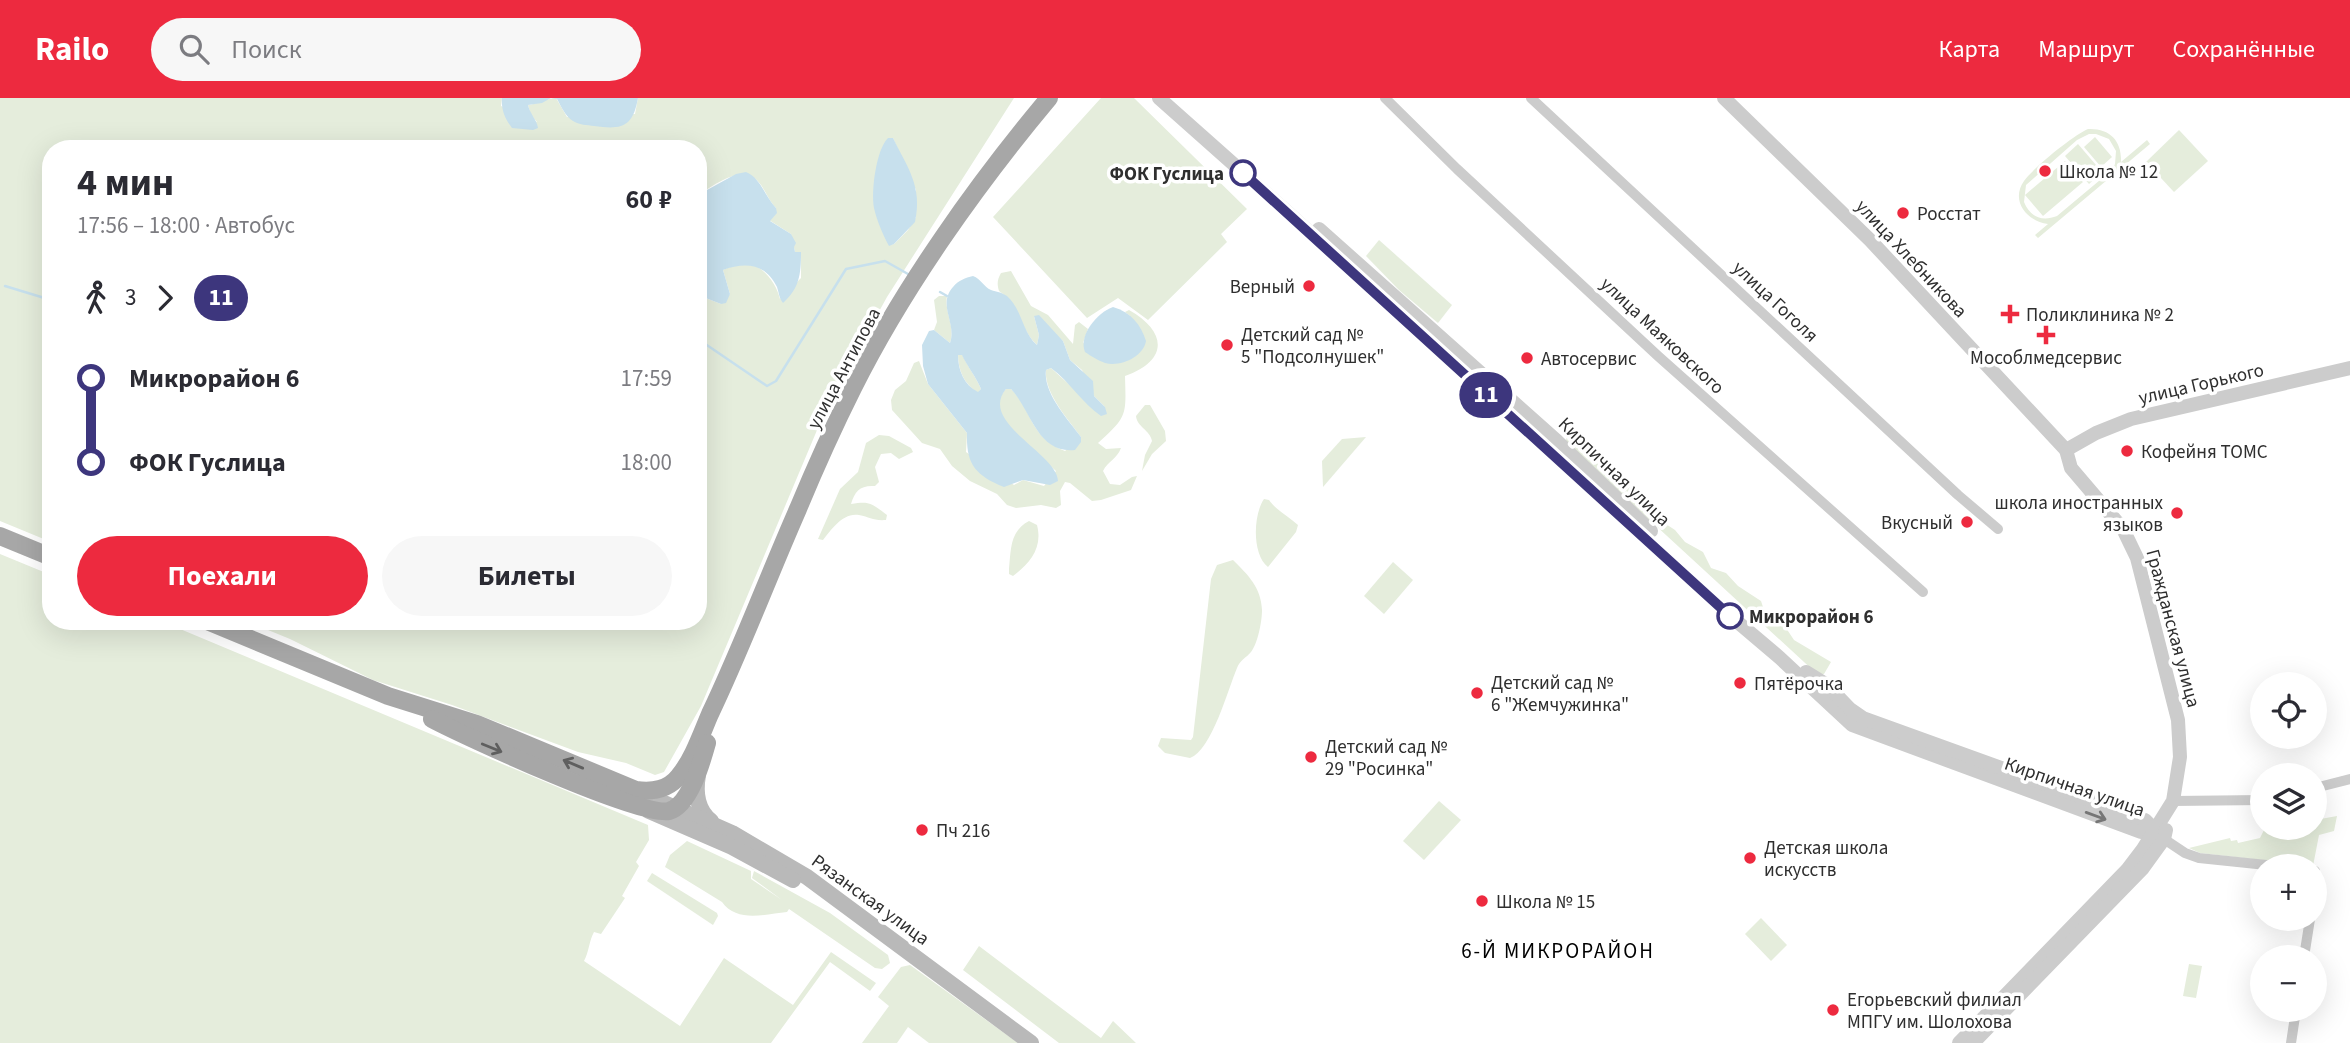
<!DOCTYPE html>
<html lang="ru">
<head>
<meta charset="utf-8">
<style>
  body { margin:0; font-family:"Source Sans 3",sans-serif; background:#f7f7f7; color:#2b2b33; height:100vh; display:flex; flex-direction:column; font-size:26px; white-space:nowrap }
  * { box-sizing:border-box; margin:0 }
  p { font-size:23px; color:#7c7c81 }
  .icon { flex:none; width:38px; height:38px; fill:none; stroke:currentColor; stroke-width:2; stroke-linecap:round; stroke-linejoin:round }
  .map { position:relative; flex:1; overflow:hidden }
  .drawer { position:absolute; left:42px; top:42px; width:665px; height:490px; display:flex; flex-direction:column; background:#fff; border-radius:28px; box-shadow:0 7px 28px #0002 }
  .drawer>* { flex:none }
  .badge { padding:0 14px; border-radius:23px; font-size:24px; line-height:46px }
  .controls { position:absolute; left:2250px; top:574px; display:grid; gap:14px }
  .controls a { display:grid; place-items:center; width:77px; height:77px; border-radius:50%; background:#fff; box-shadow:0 7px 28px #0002; font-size:35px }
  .map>.badge { position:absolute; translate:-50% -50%; box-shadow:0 0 0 4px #fff }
  .legs { display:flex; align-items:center; gap:10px; height:77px; padding:0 35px; font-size:23px }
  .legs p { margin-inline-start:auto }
  .headline { display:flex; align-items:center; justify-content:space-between; height:119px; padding:0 35px }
  h1 { font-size:38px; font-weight:700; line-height:52px }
  .button { display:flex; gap:14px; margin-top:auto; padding:14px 35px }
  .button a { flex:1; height:80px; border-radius:42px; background:#ed2a3f; color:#fff; font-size:28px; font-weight:700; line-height:80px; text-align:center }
  .button a+a { background:#f7f7f7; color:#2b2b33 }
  ul { padding:0 35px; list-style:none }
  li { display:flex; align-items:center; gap:24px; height:84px; font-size:26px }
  li i { display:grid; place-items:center; width:10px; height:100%; margin:0 9px; background:currentColor }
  li i::after { content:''; width:18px; height:18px; margin:-9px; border:5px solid; border-radius:50%; background:#fff }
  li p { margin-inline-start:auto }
  li:first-child i { background:linear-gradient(#0000 50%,currentColor 0) }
  li:last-child i { background:linear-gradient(currentColor 50%,#0000 0) }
  header { display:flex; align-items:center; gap:42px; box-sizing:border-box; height:98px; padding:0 35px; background:#ed2a3f; color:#fff }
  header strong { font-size:33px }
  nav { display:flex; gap:38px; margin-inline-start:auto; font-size:24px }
  .search { width:490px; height:63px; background:#f7f7f7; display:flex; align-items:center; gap:18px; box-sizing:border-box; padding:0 24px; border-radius:38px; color:#7c7c81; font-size:26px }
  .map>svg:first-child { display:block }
  .green { fill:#e5eddc; fill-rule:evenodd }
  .water { fill:#c7e0ed; fill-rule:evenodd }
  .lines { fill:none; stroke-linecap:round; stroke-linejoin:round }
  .stream { stroke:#c7e0ed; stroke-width:2.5 }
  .minor { stroke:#ccc; stroke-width:10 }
  .tertiary { stroke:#ccc; stroke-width:14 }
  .secondary { stroke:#b9b9b9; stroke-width:16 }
  .primary { stroke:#a7a7a7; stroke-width:18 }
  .oneway { stroke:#5f5f5f }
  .oneway2 { stroke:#767676 }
  .line-1-casing { stroke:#fff; stroke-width:16 }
  .line-1 { stroke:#3d367d; stroke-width:10 }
  .poi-dot { fill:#ed2a3f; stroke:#fff; stroke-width:2.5 }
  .stop-1-dot { fill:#fff; stroke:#3d367d; stroke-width:3.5 }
  .labels { text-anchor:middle; stroke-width:7; stroke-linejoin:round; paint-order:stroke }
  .poi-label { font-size:19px; fill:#2f2f2f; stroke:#fff; text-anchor:start }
  .stop-label { font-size:19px; font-weight:bold; fill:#2f2f2f; stroke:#fff; text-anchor:end }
  .street-label { font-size:19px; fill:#2f2f2f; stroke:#fff }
  .neighbourhood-label { font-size:21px; letter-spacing:2px; fill:#000; stroke:#fff }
</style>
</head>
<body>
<header>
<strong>Railo</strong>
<div class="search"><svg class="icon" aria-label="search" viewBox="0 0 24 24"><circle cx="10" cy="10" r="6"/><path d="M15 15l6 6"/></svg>Поиск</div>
<nav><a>Карта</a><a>Маршрут</a><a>Сохранённые</a></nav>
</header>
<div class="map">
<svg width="2350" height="945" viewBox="0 0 2350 945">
  <rect width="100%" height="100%" fill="#fff"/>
  <g class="green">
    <path d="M0 0H502L501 8 537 24 531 17 528 7C537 6 548 0 556 0L567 19 635 16 638 0H1014L887 199 828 306 701 608 664 674 655 677 626 665 578 654 452 607 373 582 290 541 246 523H698V197L721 206 730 196 723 172C728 170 734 167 740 166 760 162 776 184 780 201L801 180V154H795L791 136 769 122 776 110C768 101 767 96 761 87 745 63 716 86 698 97V51H51V444L0 423ZM893 40 916 92V119L908 132 894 146 889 147Z"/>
    <polygon points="1101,0 1134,0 1247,111 1221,136 1227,144 1148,222 1118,200 1087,220 993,119"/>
    <path d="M2088 31C2110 30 2122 43 2121 64L2147 42 2150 46 2038 140 2035 137 2048 126C2027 123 2010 103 2024 83 2033 70 2075 36 2088 31ZM2089 36H2096L2109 41 2116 53 2115 66 2112 72 2057 118C2042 124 2030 119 2024 104L2026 87 2077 42Z"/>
    <polygon points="2179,32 2208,63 2174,94 2146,64"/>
    <polygon points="2095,39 2112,59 2101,69 2084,49"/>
    <polygon points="2078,46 2102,74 2089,86 2065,58"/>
    <polygon points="2065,63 2083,84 2043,118 2025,97"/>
    <polygon points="1379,142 1452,207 1438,225 1399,192 1366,158"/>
    <path d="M1011 173 1031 208 1048 217 1073 246 1075 227 1079 224 1088 231 1083 245 1130 218 1125 214 1129 212C1168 234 1168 263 1125 278 1126 317 1128 318 1098 345L1106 351 1121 350C1117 361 1108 363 1103 373L1110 386 1120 387 1132 379 1137 378 1131 392 1101 402 1092 403 1070 385 1065 384 1060 393 1061 407 1056 410 1041 407 1016 410 1007 407 997 396 970 383 952 368 940 351 922 345 892 312 891 302 895 292 906 283 914 265 919 263 928 286 967 335 966 354 1014 387 1023 382 1044 388 1056 373C1041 359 1005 330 999 311 996 303 1001 297 1006 291H1011C1033 313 1029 339 1065 353L1081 339C1068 321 1044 295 1046 272L1051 270 1073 290 1105 309 1094 298 1082 272 1070 262 1063 243 1034 218 1039 237 1037 247C1020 231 1020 207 999 193 997 186 997 182 1001 175Z"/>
    <path d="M939 198H947C944 214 956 229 950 245L934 232 937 224 934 202Z"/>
    <path d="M958 256H962C967 268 976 279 981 291L978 295C964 286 958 272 958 256Z"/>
    <path d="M1145 307H1150L1165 333 1166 343 1152 356 1142 373 1145 357 1152 343C1150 332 1137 329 1136 318Z"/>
    <polygon points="1567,324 1621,377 1633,386 1643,411 1675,432 1685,444 1703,454 1711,470 1726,475 1738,488 1761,503 1766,518 1784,527 1794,542 1831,564 1824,576 1817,576 1566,345"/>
    <path d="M879 337 889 338 911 350 913 354 899 361 891 355 881 356 875 369 879 384 875 388C860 387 855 393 851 406 870 403 871 405 887 417L886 422C873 423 870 419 859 417 843 414 831 432 823 442L818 441 840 391 858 374 866 345Z"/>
    <polygon points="1366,339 1323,389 1322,363 1342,341"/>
    <path d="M1264 401 1269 402C1277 413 1288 418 1298 427L1296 434 1268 469C1252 457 1253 417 1264 401Z"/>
    <path d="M1029 423 1037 427C1043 450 1030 465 1013 478L1009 476V471C1011 451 1010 433 1029 423Z"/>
    <path d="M0 456 51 477V523H161L648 727 649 742 636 764 639 768 622 798 625 800 601 836 594 834C589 843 589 854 584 863L680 928 724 860 793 907 831 854 876 885 870 893 830 864 771 945H0Z"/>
    <path d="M1233 462C1248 477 1261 489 1262 512 1262 523 1258 545 1251 554 1246 560 1240 562 1237 570 1228 591 1212 652 1190 660L1165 655 1158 648 1161 640 1191 642 1193 639 1211 481 1217 467Z"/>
    <polygon points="1393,464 1413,482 1384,516 1364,498"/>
    <polygon points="1439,703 1461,722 1424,762 1403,743"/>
    <polygon points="2337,718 2334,733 2319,737 2313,768 2200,755 2189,750 2230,740 2231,743 2237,742 2238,745 2260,740 2264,732 2315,730 2315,722"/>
    <path d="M687 743 751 773V781L782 802 752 780 754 773 830 815 888 857 890 865 882 871 875 870 789 811 787 814C765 816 737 825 722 804L665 769 670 757Z"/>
    <polygon points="652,775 717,815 718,818 713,827 647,783"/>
    <polygon points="1761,820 1787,847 1771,863 1745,836"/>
    <polygon points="979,848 1101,940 1113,923 1136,945 1059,945 963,872"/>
    <polygon points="2189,866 2202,868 2196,900 2183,898"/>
    <polygon points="910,867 1018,945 929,945 908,929 897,945 862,945 889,908 878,899 901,869"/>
  </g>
  <g class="water">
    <path d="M502 0H551L542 5 528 7C530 16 537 22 538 30L533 32 512 30C505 21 501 12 502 0Z"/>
    <path d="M551 0H638C633 29 622 32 594 28 587 27 579 27 573 23 565 18 561 8 557 1Z"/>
    <path d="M888 40H893C907 69 923 88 915 124L894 146 889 148C883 137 877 123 874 110 871 93 876 52 888 40Z"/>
    <path d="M746 74C761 80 765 99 776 110L777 115 770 123 791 136 796 145 794 149 795 154H801C801 175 800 190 783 205 779 200 779 195 777 189 765 165 745 164 723 172L730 196 726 205 721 206 698 197V97L736 76Z"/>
    <path d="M973 178C981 181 984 189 991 192 997 194 1001 194 1007 198 1022 211 1022 234 1037 247L1039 237 1034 218 1039 217 1063 243 1070 262 1093 283 1094 298 1105 309 1107 316 1101 318C1082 305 1070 284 1051 270L1046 272C1043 295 1068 321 1081 339V344L1075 352C1037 356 1031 312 1011 291H1006C978 325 1057 355 1058 383L1050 387 1023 382 1004 389C975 377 966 366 967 335L928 286 923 268 922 247 929 233 934 232 950 245C957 225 937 207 953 189 959 182 965 180 973 178ZM958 257H962C967 268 976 279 981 291L978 294C964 287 958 272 958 257Z"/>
    <path d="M1113 209C1131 214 1141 227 1146 243 1143 259 1121 269 1105 265 1099 263 1091 258 1085 254 1078 237 1098 214 1113 209Z"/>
  </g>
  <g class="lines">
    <g class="stream">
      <polyline points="5,188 51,202"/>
      <polyline points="940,194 947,198"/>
      <polyline points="698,241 767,288 776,283 846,171 885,163 908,176"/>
    </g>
    <g class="minor">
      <polyline points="1385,0 1457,71 1658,258 1923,494"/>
      <polyline points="1531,0 1958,397 1998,431"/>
      <polyline points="2315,690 2350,681"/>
      <polyline points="2173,703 2263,702"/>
      <polyline points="2164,741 2185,755 2199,760 2276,768"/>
      <polyline points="2315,773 2315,784"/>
      <polyline points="2304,859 2310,821"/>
      <polyline points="2291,945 2296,912"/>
    </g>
    <g class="tertiary">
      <polyline points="1159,0 1285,112 1714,504 1780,560 1852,627 2141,734 2154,733"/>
      <polyline points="1724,0 1870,142 2066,352 2071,370 2123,431 2137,460 2178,622 2180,659 2173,703 2143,751 2127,772 1959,945"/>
      <polyline points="1319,131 1557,343 1651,433"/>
      <polyline points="2066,352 2096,335 2131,321 2350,270"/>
      <polyline points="1806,574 1827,587 1850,611 1863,620 2145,722 2164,741"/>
      <polyline points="1973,945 2143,770 2164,741 2166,732"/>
    </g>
    <g class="secondary">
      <path d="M698 677C695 694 696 711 711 723"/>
      <polyline points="637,693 732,735 807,779 1031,945"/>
      <polyline points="649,713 732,749 793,782"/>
    </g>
    <g class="primary">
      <polyline points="0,438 51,459"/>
      <path d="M207 523 388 598 477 626 636 692C653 694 668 692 679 678 693 661 701 637 710 616 742 549 768 479 798 411 815 370 833 330 853 290 903 190 977 86 1049 0"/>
      <path d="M432 621C464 638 642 720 669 713 690 707 702 663 707 645"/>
    </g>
  </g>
  <defs><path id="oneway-shaft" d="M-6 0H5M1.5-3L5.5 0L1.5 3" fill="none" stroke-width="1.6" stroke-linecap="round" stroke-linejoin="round" transform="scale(1.75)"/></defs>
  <g class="oneway">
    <use href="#oneway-shaft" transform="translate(492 650) rotate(22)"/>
    <use href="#oneway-shaft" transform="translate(573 666) rotate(-157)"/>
  </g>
  <use class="oneway2" href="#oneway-shaft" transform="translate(2096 718) rotate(20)"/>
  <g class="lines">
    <g class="line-1-casing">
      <polyline id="line-1" points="1243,75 1730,518"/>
    </g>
    <use href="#line-1" class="line-1"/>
  </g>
  <g class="poi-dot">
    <circle cx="2045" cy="73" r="7"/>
    <circle cx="1903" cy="115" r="7"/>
    <circle cx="1309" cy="188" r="7"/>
    <path d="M2006.5 205.5h7v7h7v7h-7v7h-7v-7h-7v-7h7z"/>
    <path d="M2042.5 226.5h7v7h7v7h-7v7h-7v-7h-7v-7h7z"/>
    <circle cx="1227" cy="247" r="7"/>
    <circle cx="1527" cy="260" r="7"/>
    <circle cx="2127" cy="353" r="7"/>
    <circle cx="2177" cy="415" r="7"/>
    <circle cx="1967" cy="424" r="7"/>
    <circle cx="1740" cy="585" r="7"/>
    <circle cx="1477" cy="595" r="7"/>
    <circle cx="1311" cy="659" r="7"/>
    <circle cx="922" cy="732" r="7"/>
    <circle cx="1750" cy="760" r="7"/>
    <circle cx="1482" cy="803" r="7"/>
    <circle cx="1833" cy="912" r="7"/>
  </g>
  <g class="stop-1-dot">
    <circle cx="1243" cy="75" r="12"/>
    <circle cx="1730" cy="518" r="12"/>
  </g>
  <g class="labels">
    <g class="poi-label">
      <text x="2059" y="80">Школа № 12</text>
      <text x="1917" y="122">Росстат</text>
      <text x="1295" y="195" text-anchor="end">Верный</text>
      <text x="2026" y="223">Поликлиника № 2</text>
      <text x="1241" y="243">Детский сад №<tspan x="1241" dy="22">5 "Подсолнушек"</tspan></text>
      <text x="2046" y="266" text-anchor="middle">Мособлмедсервис</text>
      <text x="1541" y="267">Автосервис</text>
      <text x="2141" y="360">Кофейня ТОМС</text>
      <text x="2163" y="411" text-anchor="end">школа иностранных<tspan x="2163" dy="22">языков</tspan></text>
      <text x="1953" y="431" text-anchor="end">Вкусный</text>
      <text x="1491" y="591">Детский сад №<tspan x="1491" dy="22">6 "Жемчужинка"</tspan></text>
      <text x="1754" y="592">Пятёрочка</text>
      <text x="1325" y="655">Детский сад №<tspan x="1325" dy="22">29 "Росинка"</tspan></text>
      <text x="936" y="739">Пч 216</text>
      <text x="1764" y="756">Детская школа<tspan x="1764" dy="22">искусств</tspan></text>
      <text x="1496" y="810">Школа № 15</text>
      <text x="1847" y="908">Егорьевский филиал<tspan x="1847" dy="22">МПГУ им. Шолохова</tspan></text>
    </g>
    <g class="stop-label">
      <text x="1224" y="82">ФОК Гуслица</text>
      <text x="1749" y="525" text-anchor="start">Микрорайон 6</text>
    </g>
    <g class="street-label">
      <text transform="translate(1912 160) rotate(47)" y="7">улица Хлебникова</text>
      <text transform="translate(1776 203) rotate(43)" y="7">улица Гоголя</text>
      <text transform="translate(1663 237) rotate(43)" y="7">улица Маяковского</text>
      <text transform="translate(843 270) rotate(-62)" y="7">улица Антипова</text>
      <text transform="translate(2201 285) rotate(-13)" y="7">улица Горького</text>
      <text transform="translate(1615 373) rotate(44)" y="7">Кирпичная улица</text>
      <text transform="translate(2174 530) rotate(75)" y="7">Гражданская улица</text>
      <text transform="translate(2075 688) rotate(19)" y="7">Кирпичная улица</text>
      <text transform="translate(871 801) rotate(36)" y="7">Рязанская улица</text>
    </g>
    <g class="neighbourhood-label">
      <text x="1558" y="860">6-Й МИКРОРАЙОН</text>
    </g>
  </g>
</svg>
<div class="controls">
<a><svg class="icon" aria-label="locate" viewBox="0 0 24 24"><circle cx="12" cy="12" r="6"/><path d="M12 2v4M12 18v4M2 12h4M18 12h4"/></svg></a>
<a><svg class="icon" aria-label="layers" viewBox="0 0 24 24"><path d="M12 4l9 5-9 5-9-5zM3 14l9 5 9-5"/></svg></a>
<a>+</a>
<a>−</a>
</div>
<b class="badge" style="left:1486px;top:297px;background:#3d367d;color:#fff">11</b>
<section class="drawer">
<div class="headline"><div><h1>4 мин</h1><p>17:56 – 18:00 · Автобус</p></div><b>60 ₽</b></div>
<div class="legs"><svg class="icon" aria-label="walk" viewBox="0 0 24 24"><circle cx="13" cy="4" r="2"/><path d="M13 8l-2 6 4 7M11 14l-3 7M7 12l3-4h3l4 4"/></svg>3<svg class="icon" aria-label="forward" viewBox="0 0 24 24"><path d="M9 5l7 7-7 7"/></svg><b class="badge" style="background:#3d367d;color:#fff">11</b></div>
<ul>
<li><i style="color:#3d367d"></i><b>Микрорайон 6</b><p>17:59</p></li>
<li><i style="color:#3d367d"></i><b>ФОК Гуслица</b><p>18:00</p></li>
</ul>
<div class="button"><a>Поехали</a><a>Билеты</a></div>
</section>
</div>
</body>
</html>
